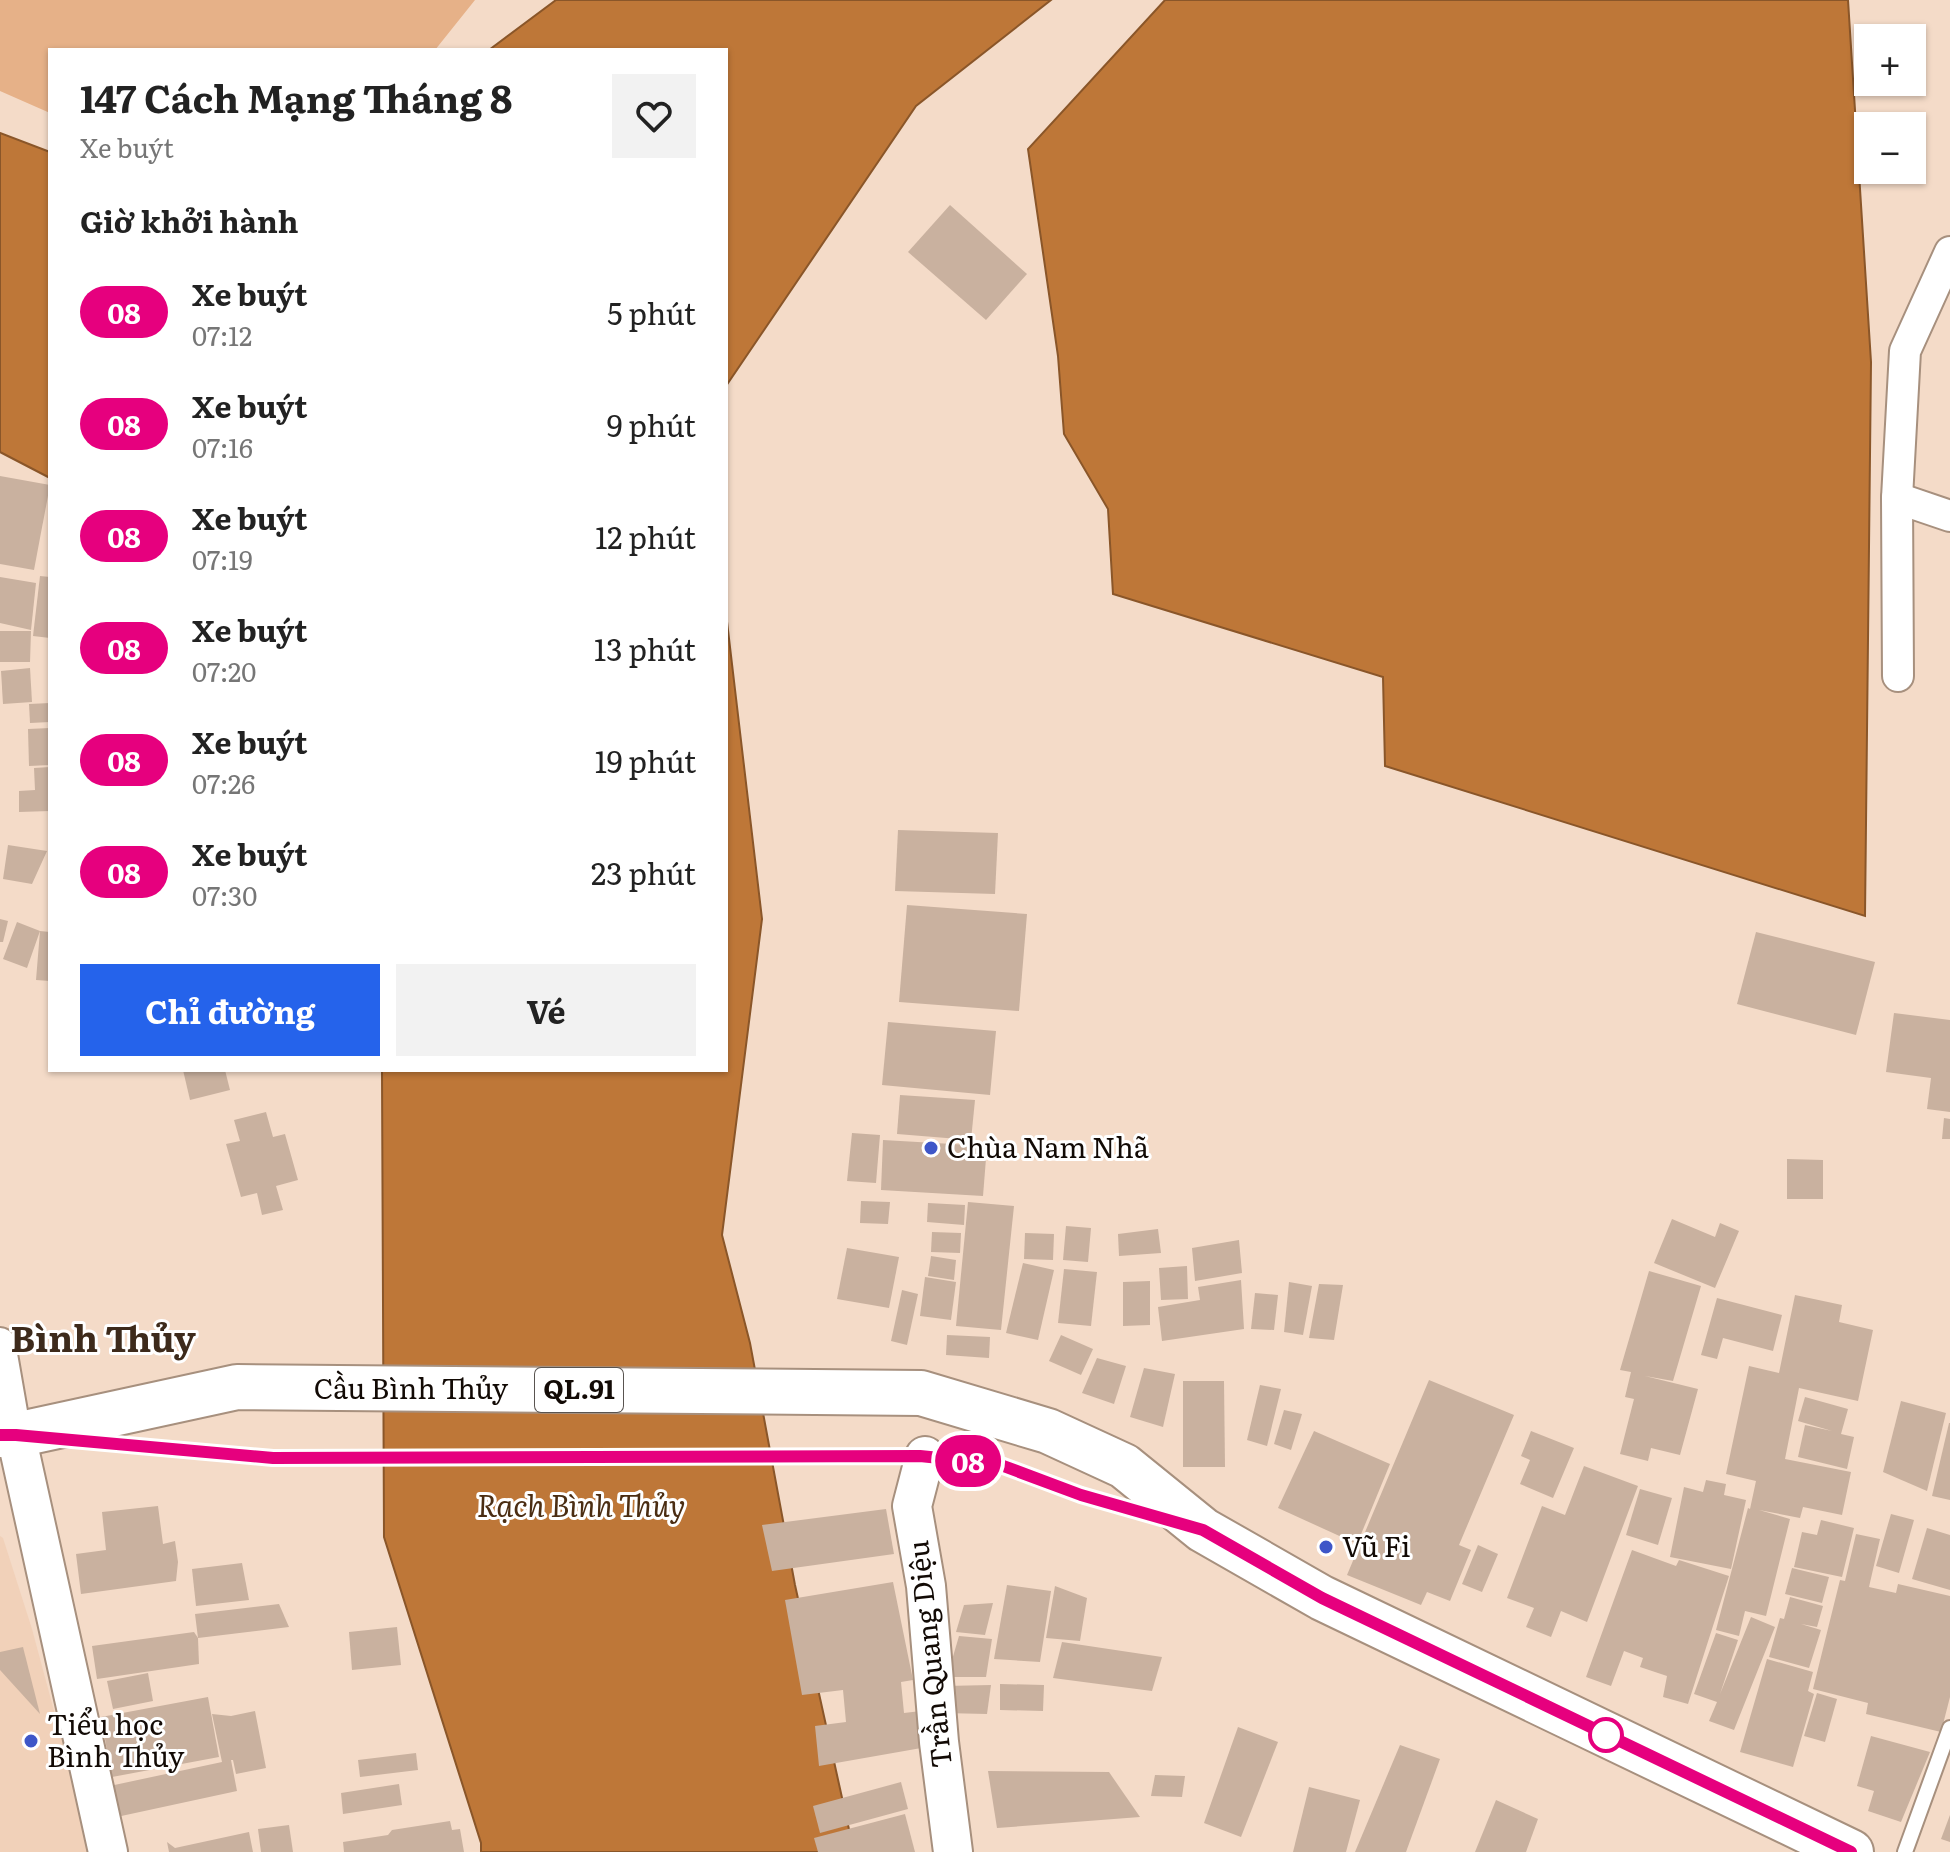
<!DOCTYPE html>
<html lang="vi">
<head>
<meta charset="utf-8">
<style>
  body { margin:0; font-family:Literata,serif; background:#f2f2f2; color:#222; height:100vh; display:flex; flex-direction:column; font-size:30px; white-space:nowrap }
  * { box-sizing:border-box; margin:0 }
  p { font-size:26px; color:#767676 }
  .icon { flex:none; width:44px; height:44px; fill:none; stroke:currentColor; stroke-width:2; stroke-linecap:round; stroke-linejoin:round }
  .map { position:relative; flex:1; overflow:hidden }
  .details { position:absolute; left:48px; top:48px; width:680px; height:1024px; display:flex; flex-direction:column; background:#fff; border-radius:0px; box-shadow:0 2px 6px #0004 }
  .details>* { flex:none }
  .badge { padding:0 16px; border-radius:26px; font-size:28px; line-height:52px }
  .fabs { position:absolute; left:1854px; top:24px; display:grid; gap:16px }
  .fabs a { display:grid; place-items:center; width:72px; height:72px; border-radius:0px; background:#fff; box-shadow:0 2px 6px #0004; font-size:40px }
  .map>.badge { position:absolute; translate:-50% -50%; box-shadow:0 0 0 4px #fff }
  h2 { padding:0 32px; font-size:30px; line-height:72px }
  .round { display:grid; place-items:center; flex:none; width:84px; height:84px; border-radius:0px; background:#f2f2f2 }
  .summary { display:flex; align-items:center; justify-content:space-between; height:136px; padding:0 32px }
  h1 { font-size:38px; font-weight:700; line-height:60px }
  .action { display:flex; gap:16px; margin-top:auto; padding:16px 32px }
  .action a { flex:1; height:92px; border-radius:0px; background:#2563eb; color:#fff; font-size:32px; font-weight:700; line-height:92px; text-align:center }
  .action a+a { background:#f2f2f2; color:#222 }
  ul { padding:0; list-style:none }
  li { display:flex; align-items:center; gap:24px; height:112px; padding:0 32px }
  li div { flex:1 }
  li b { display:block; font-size:30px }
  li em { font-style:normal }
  li .badge { min-width:88px; font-weight:700; text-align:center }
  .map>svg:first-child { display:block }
  .built { fill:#f1d1b9 }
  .green { fill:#e6b188 }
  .water { fill:#be7738; stroke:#8a5629; stroke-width:2 }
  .building { fill:#c9b19f }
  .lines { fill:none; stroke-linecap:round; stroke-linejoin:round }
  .service-casing { stroke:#a7907e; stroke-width:18 }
  .minor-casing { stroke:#a7907e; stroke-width:34 }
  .tertiary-casing { stroke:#a7907e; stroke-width:42 }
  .trunk-casing { stroke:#a7907e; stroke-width:48 }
  .service { stroke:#fff; stroke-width:14 }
  .minor { stroke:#fff; stroke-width:30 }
  .tertiary { stroke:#fff; stroke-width:38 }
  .trunk { stroke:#fff; stroke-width:44 }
  .line-casing { stroke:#fff; stroke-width:18 }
  .line { stroke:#e6007e; stroke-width:12 }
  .poi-dot { fill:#3e56c8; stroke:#fff; stroke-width:3 }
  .stop-dot { fill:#fff; stroke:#e6007e; stroke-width:4 }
  .labels { text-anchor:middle; stroke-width:6; stroke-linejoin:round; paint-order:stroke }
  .shield { fill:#fff; stroke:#595450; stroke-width:2 }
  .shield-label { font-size:26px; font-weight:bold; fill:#120a05 }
  .poi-label { font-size:28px; fill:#120a05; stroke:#fff; text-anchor:start }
  .street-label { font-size:28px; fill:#120a05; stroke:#fff }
  .water-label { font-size:30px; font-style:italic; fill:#4b2d12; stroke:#fff }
  .district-label { font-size:36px; font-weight:bold; fill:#3d2a1b; stroke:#fff }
</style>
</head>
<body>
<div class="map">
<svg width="1950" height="1852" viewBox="0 0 1950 1852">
  <rect width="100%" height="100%" fill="#f4dbc8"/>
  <polygon class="built" points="0,1536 3,1538 32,1629 92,1852 0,1852"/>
  <polygon class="green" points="0,0 475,0 435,50 50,50 50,113 0,91"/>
  <g class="water">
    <polygon points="556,0 1051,0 916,106 726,386 726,50 489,50"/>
    <polygon points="1165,0 1848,0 1871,362 1865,916 1385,766 1383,677 1113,594 1108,509 1064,434 1058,356 1028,149"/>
    <polygon points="0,133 50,152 50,478 0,452"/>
    <polygon points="726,613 762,919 722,1235 750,1343 795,1585 854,1852 481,1852 481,1843 384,1537 382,1070 726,1070"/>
  </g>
  <g class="building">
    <polygon points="950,205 1027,274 986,320 908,252"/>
    <polygon points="0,476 50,485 34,570 0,564"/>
    <polygon points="40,576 50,577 50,638 33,636"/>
    <polygon points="0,577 36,583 31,630 0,623"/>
    <polygon points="0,631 31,631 30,662 0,662"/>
    <polygon points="30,668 32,702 3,704 1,671"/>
    <polygon points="50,703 50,722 30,723 29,704"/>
    <polygon points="50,728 50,765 29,766 28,729"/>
    <polygon points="50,767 50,811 19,812 19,791 35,790 34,768"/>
    <polygon points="898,830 998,833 995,894 895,891"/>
    <polygon points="8,845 47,851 32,884 3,879"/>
    <polygon points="907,905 1027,914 1019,1011 899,1002"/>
    <polygon points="0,919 8,921 3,942 0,942"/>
    <polygon points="17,922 40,931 50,932 50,981 36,980 40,931 27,968 3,959"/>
    <polygon points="1756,932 1875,962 1856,1035 1737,1004"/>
    <polygon points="1894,1013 1950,1020 1950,1112 1927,1109 1931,1078 1886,1072"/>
    <polygon points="888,1022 996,1031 990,1095 882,1085"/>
    <polygon points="183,1070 225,1070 230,1090 190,1100"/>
    <polygon points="900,1095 975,1100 971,1140 897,1134"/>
    <polygon points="266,1112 273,1137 285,1134 298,1180 276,1186 283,1210 262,1215 257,1193 241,1197 226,1144 240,1141 234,1120"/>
    <polygon points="1944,1118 1950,1119 1950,1139 1942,1139"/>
    <polygon points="852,1133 880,1135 876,1183 847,1181"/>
    <polygon points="883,1140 987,1146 983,1196 881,1190"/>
    <polygon points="1787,1159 1823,1160 1823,1199 1787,1199"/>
    <polygon points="861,1201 890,1202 888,1224 860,1223"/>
    <polygon points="968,1202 1014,1206 1001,1330 956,1326"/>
    <polygon points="928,1203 965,1205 964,1225 927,1222"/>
    <polygon points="1672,1219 1715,1237 1720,1223 1739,1231 1715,1288 1654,1263"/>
    <polygon points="1066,1226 1091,1228 1088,1262 1063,1260"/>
    <polygon points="1158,1229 1161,1253 1119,1256 1118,1234"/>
    <polygon points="932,1232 961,1233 960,1253 931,1252"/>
    <polygon points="1025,1233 1054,1234 1053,1260 1024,1259"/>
    <polygon points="1239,1240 1242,1273 1195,1281 1192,1248"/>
    <polygon points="847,1248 899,1257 889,1308 837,1299"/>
    <polygon points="931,1256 956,1260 954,1280 928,1276"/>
    <polygon points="1023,1263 1054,1270 1038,1340 1006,1333"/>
    <polygon points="1187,1266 1188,1299 1161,1300 1159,1268"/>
    <polygon points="1064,1269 1097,1272 1091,1326 1058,1323"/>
    <polygon points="1649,1271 1701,1286 1673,1381 1645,1376 1698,1389 1680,1455 1651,1448 1648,1461 1620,1454 1634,1399 1625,1397 1631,1372 1620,1370"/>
    <polygon points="925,1277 956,1282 951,1320 920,1316"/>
    <polygon points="1241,1280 1244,1329 1162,1341 1158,1307 1200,1300 1198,1287"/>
    <polygon points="1150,1281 1150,1325 1123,1326 1123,1282"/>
    <polygon points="1289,1282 1312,1286 1303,1335 1284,1332"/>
    <polygon points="1319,1284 1343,1285 1334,1340 1309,1338"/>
    <polygon points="902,1290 918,1294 907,1345 891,1341"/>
    <polygon points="1255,1293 1278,1295 1274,1330 1251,1329"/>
    <polygon points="1795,1295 1842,1305 1839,1322 1873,1330 1858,1401 1799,1388 1785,1459 1851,1472 1842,1515 1803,1507 1800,1518 1759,1510 1790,1519 1766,1616 1745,1611 1739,1636 1716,1630 1748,1508 1750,1509 1756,1481 1726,1474 1749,1366 1779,1373"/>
    <polygon points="1717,1298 1782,1315 1773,1351 1723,1338 1717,1359 1701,1355"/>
    <polygon points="947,1335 990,1337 989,1358 946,1355"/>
    <polygon points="1061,1335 1093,1349 1081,1375 1049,1361"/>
    <polygon points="1097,1358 1126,1366 1114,1404 1082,1393"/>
    <polygon points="1144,1368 1175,1374 1163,1427 1130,1417"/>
    <polygon points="1429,1380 1514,1415 1459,1545 1471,1550 1450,1601 1427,1592 1421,1605 1347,1575"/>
    <polygon points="1183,1381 1224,1381 1225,1467 1183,1467"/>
    <polygon points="1260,1385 1281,1389 1267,1446 1247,1440"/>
    <polygon points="1805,1397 1848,1409 1841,1434 1854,1437 1847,1469 1798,1457 1805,1425 1832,1431 1798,1421"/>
    <polygon points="1901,1401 1946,1413 1927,1491 1883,1472"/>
    <polygon points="1284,1410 1302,1414 1291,1450 1274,1444"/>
    <polygon points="1949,1423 1950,1423 1950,1500 1932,1496"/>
    <polygon points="1314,1431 1390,1464 1357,1544 1278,1508"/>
    <polygon points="1531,1431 1574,1448 1553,1498 1520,1484 1530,1460 1521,1456"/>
    <polygon points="1584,1466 1638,1486 1587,1622 1561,1611 1551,1637 1526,1627 1534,1608 1507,1598 1542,1506 1565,1515"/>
    <polygon points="1706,1480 1726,1484 1724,1495 1746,1500 1731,1569 1670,1557 1684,1487 1703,1492"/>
    <polygon points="1640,1489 1672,1498 1658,1545 1626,1535"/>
    <polygon points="158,1506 163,1544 175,1541 178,1562 176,1581 81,1594 76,1554 106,1550 102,1512"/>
    <polygon points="886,1509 894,1554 772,1571 762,1525"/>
    <polygon points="1891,1514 1914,1520 1899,1573 1876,1566"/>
    <polygon points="1821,1520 1854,1528 1842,1577 1794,1567 1802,1532 1817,1535"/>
    <polygon points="1927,1528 1950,1535 1950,1590 1912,1579"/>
    <polygon points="1856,1534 1880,1539 1869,1587 1896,1593 1898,1584 1950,1596 1950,1697 1941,1732 1866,1714 1868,1703 1813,1689 1840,1580 1845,1581"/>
    <polygon points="1478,1545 1498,1554 1482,1592 1462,1584"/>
    <polygon points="1632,1550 1676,1566 1679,1560 1729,1576 1688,1704 1663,1697 1667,1676 1640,1667 1643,1658 1624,1651 1611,1686 1586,1677"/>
    <polygon points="242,1563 249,1600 196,1606 192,1569"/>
    <polygon points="1792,1568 1829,1577 1822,1603 1785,1594"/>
    <polygon points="893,1582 913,1680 901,1682 904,1713 921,1711 927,1747 819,1766 815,1726 846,1722 843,1690 802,1695 785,1600"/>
    <polygon points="1007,1585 1051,1591 1040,1662 994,1659"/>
    <polygon points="1055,1586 1087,1598 1080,1641 1046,1638"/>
    <polygon points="1790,1597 1823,1606 1817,1627 1801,1624 1821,1630 1809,1668 1769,1657 1780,1618 1784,1619"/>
    <polygon points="993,1603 985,1635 956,1632 964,1605"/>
    <polygon points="279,1604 289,1627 198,1638 195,1614"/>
    <polygon points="1751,1617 1775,1627 1734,1730 1709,1721 1717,1702 1694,1694 1716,1633 1738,1640 1720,1694"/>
    <polygon points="397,1627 401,1665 352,1670 349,1632"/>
    <polygon points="194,1632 198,1638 199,1664 97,1679 92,1646"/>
    <polygon points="959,1636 992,1639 986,1677 947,1677"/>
    <polygon points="1062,1642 1162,1657 1152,1691 1053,1678"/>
    <polygon points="23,1647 40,1714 0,1670 0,1652"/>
    <polygon points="1767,1659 1813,1672 1808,1691 1814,1694 1793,1767 1740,1752"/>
    <polygon points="148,1673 153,1701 113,1709 107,1681"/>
    <polygon points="1000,1684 1044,1685 1043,1711 1000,1710"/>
    <polygon points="991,1685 987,1714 943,1713 945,1686"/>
    <polygon points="1817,1693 1837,1699 1825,1742 1804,1736"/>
    <polygon points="208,1697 219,1757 112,1777 101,1717"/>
    <polygon points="255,1711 266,1768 236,1774 233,1760 231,1760 237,1791 112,1818 105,1787 222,1762 212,1714 231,1716"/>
    <polygon points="1238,1727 1278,1742 1241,1837 1204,1823"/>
    <polygon points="1871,1736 1930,1752 1901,1822 1868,1811 1874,1791 1857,1786"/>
    <polygon points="1400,1745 1440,1759 1406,1852 1355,1852"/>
    <polygon points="416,1753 418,1770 360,1777 358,1760"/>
    <polygon points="988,1771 1109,1772 1140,1817 997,1828"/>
    <polygon points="1155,1775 1185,1776 1182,1797 1151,1796"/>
    <polygon points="901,1782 908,1809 820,1833 813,1806"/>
    <polygon points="399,1784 402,1805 343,1814 341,1793"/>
    <polygon points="1309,1787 1360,1800 1346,1852 1293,1852"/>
    <polygon points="1496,1800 1538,1819 1526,1852 1475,1852"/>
    <polygon points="905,1814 915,1852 818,1852 814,1838"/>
    <polygon points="1950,1815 1950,1842 1941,1839"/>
    <polygon points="450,1821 452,1830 460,1829 464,1852 344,1852 343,1842 388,1835 392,1830"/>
    <polygon points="289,1825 293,1852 261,1852 258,1829"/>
    <polygon points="249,1832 253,1852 169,1852 167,1842 175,1848"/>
  </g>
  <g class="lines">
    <g class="service-casing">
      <polyline id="service" points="1905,1852 1950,1728"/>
    </g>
    <g class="minor-casing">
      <g id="minor">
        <polyline points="1897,498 1950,516"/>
        <polyline points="1898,676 1897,498 1905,351 1950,252"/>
        <polyline points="0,1343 16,1435"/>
      </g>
    </g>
    <g class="tertiary-casing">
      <g id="tertiary">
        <polyline points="16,1435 108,1852"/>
        <polyline points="925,1456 912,1506 926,1586 939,1742 953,1852"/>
      </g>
    </g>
    <g class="trunk-casing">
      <polyline id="trunk" points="0,1435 16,1435 237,1387 921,1393 1048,1431 1124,1466 1203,1530 1322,1598 1851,1852"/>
    </g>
    <use href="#service" class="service"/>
    <use href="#minor" class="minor"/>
    <use href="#tertiary" class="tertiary"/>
    <use href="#trunk" class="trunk"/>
  </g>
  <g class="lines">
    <g class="line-casing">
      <polyline id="line" points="0,1435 16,1435 273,1458 920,1456 998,1464 1081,1495 1203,1530 1322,1598 1851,1852"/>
    </g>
    <use href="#line" class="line"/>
  </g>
  <g class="poi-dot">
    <circle cx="931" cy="1148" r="8"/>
    <circle cx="1326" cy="1547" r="8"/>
    <circle cx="31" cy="1741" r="8"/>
  </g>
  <circle class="stop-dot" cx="1606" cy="1735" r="16"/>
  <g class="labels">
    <rect class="shield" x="535" y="1368" width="88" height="44" rx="6"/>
    <g class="shield-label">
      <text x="579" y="1399">QL.91</text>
    </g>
    <g class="poi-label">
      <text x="947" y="1158">Chùa Nam Nhã</text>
      <text x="1342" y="1557">Vũ Fi</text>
      <text x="47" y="1735">Tiểu học<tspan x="47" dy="32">Bình Thủy</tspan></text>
    </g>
    <g class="street-label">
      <text x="411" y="1399">Cầu Bình Thủy</text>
      <text transform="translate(930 1654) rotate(-96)" y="10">Trần Quang Diệu</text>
    </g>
    <g class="water-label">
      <text x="581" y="1517">Rạch Bình Thủy</text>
    </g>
    <g class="district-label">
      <text x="103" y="1352">Bình Thủy</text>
    </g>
  </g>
</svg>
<div class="fabs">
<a>+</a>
<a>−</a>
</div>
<b class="badge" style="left:968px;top:1461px;background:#e6007e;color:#fff">08</b>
<section class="details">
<div class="summary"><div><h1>147 Cách Mạng Tháng 8</h1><p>Xe buýt</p></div><a class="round"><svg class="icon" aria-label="heart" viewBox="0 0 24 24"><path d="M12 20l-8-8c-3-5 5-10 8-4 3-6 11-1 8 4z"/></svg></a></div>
<h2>Giờ khởi hành</h2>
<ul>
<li><span class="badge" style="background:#e6007e;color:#fff">08</span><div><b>Xe buýt</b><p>07:12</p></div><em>5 phút</em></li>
<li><span class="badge" style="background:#e6007e;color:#fff">08</span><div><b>Xe buýt</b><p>07:16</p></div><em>9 phút</em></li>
<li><span class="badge" style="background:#e6007e;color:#fff">08</span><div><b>Xe buýt</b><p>07:19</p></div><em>12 phút</em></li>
<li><span class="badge" style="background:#e6007e;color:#fff">08</span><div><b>Xe buýt</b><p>07:20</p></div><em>13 phút</em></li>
<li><span class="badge" style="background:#e6007e;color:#fff">08</span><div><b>Xe buýt</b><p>07:26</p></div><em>19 phút</em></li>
<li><span class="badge" style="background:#e6007e;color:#fff">08</span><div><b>Xe buýt</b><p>07:30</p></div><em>23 phút</em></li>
</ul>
<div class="action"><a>Chỉ đường</a><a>Vé</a></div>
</section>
</div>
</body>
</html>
